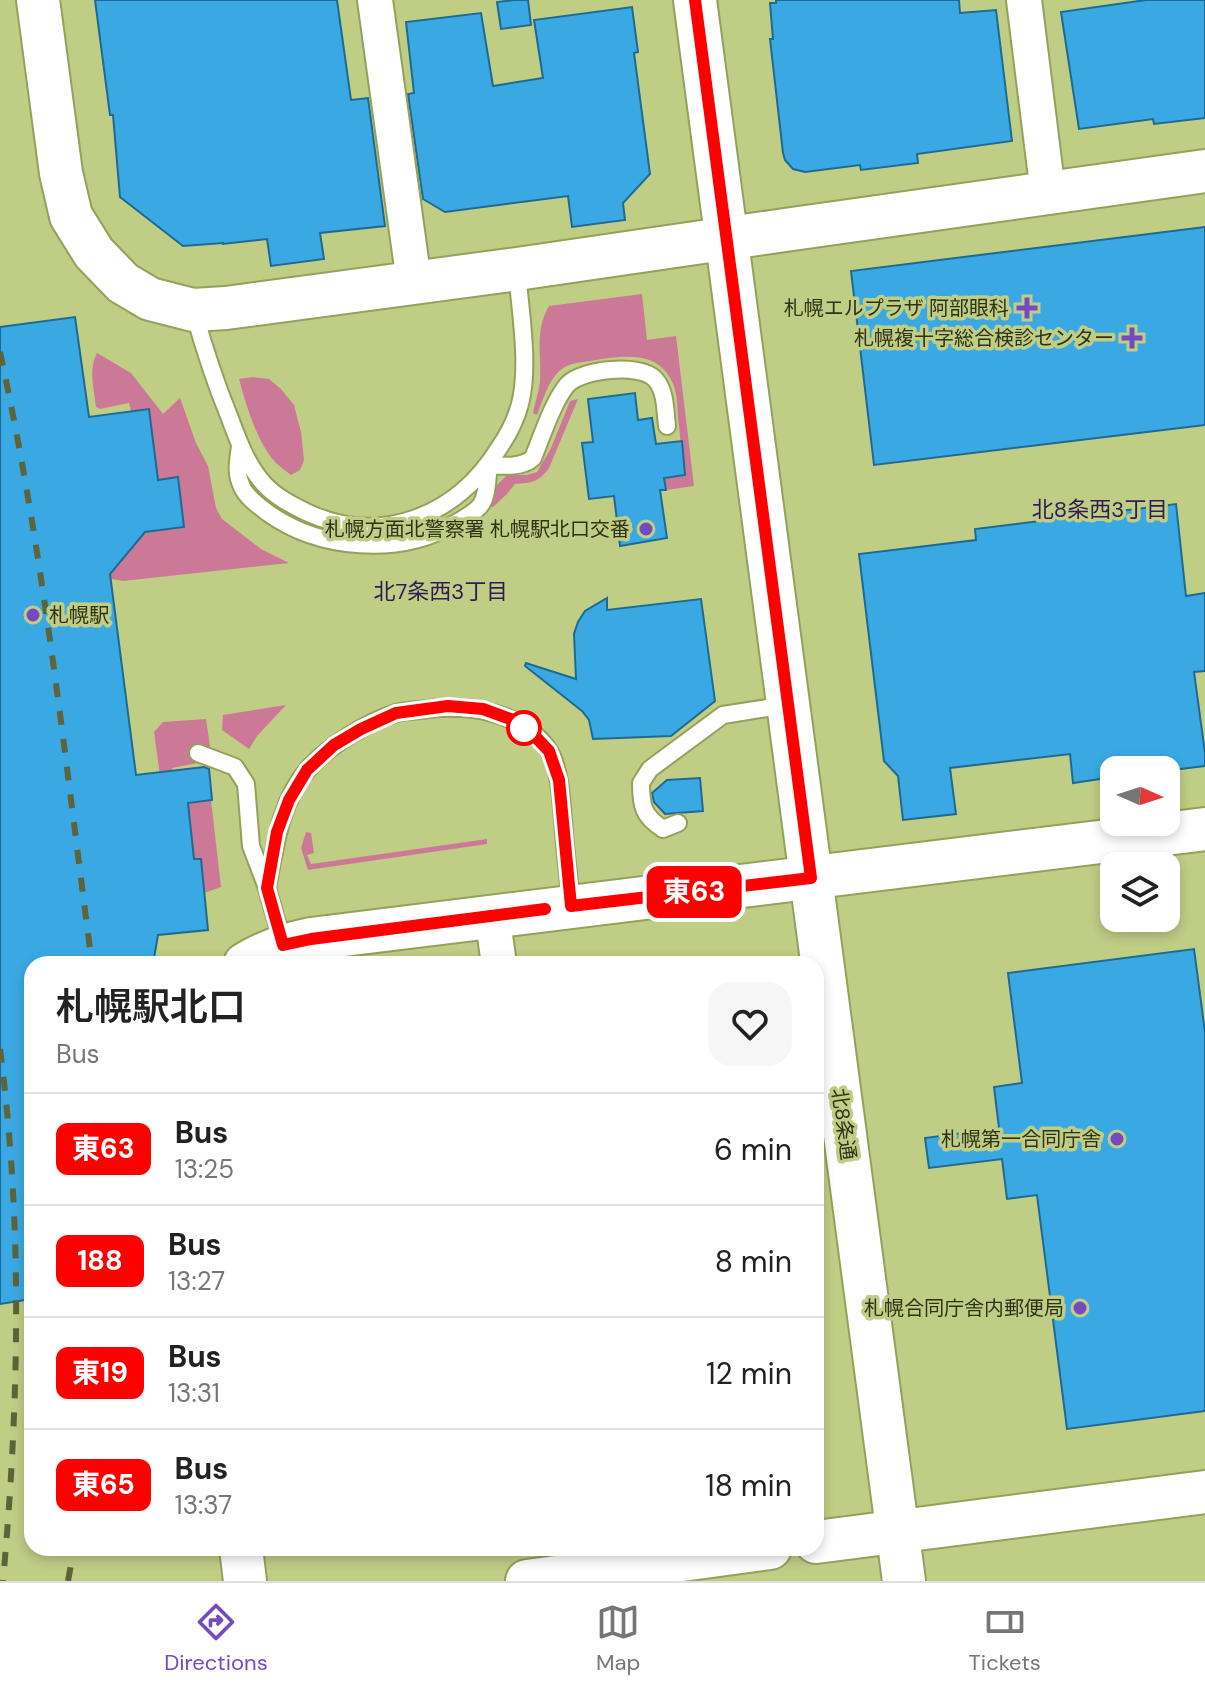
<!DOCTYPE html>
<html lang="en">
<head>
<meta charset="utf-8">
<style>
  body { margin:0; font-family:"DM Sans","Noto Sans JP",sans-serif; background:#f6f6f6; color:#222; height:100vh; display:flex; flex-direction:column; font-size:30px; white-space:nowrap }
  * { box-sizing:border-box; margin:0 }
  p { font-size:26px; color:#767676 }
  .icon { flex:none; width:44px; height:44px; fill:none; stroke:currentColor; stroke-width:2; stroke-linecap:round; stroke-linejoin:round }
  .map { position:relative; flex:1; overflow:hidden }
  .panel { position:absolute; left:24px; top:956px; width:800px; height:600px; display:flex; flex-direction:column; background:#fff; border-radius:24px; box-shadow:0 4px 12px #0003 }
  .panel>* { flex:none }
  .badge { padding:0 16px; border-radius:12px; font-size:28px; line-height:52px }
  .needle { width:52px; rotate:93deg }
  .tools { position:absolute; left:1100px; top:756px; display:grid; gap:16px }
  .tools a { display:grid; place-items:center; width:80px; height:80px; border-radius:16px; background:#fff; box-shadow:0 4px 12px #0003; font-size:40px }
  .map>.badge { position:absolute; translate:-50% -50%; box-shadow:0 0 0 4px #fff }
  .round { display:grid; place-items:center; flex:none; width:84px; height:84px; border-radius:24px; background:#f6f6f6 }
  .overview { display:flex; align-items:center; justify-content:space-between; height:136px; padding:0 32px }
  h1 { font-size:38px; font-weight:600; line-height:60px }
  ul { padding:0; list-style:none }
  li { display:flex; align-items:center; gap:24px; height:112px; padding:0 32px; border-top:2px solid #e0e0e0 }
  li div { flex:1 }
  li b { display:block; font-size:30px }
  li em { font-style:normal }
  li .badge { min-width:88px; font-weight:700; text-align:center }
  .tab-bar { display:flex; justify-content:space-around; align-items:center; height:112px; border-top:2px solid #e0e0e0; background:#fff; font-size:22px; color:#767676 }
  .tab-bar a { display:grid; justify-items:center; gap:4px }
  .tab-bar .on { color:#7549c1 }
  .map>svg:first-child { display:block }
  .green { fill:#cc7998 }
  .building { fill:#3aa9e3; stroke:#1e6a91; stroke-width:2 }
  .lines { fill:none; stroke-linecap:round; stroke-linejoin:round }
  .service-casing { stroke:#95a05a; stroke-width:20 }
  .minor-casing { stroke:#95a05a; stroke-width:38 }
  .tertiary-casing { stroke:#95a05a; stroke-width:46 }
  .service { stroke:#fff; stroke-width:16 }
  .minor { stroke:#fff; stroke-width:34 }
  .tertiary { stroke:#fff; stroke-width:42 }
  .rail { stroke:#5d6439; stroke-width:6; stroke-dasharray:14 14; stroke-linecap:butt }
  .line-casing { stroke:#fff; stroke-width:18 }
  .line { stroke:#f00; stroke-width:12 }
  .poi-dot { fill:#7549c1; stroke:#c0cd85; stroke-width:3 }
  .stop-dot { fill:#fff; stroke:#f00; stroke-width:4 }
  .labels { text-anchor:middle; stroke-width:7; stroke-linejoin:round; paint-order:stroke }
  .poi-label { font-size:20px; fill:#2e3315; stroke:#c0cd85; text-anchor:end }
  .street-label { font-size:20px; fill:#2e3315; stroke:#c0cd85 }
  .neighbourhood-label { font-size:22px; fill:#301b55; stroke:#c0cd85 }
</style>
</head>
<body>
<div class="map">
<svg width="1205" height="1581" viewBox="0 0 1205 1581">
  <rect width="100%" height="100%" fill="#c0cd85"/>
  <g class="green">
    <path d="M642 294 647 340 676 336 694 486 666 490 664 478 685 475C683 458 680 442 679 425 676 405 680 390 666 372 649 351 619 357 596 360 586 362 574 362 565 367 549 376 544 398 537 415L533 413C535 402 539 392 540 381 542 354 534 332 549 306Z"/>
    <path d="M97 353 131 373 163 414 180 398 196 443 208 466 216 508 222 519 261 549 289 563 123 581 112 579 106 574 149 409 131 411 129 403 100 409 96 407C94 388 88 370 97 353Z"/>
    <path d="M253 377 269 379 281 389 294 405 301 432 304 460 300 470 291 475C286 471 280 467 275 462 257 442 246 405 239 379Z"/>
    <path d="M578 399 549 468C539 482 531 483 515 484L507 494 493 507 487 506 491 491 507 475H527L537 472 551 448 570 401Z"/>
    <polygon points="286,705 257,736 249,749 222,730 223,715"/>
    <polygon points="206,719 212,760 172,768 180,803 211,800 221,887 204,893 201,859 194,859 191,826 165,812 154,732 163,722"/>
    <polygon points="306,832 311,833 314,853 307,855 311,864 487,839 487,844 308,870 301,848"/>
  </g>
  <g class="building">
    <polygon points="95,0 337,0 351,100 368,98 385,226 320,233 324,259 271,266 267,239 223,244 223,243 183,246 120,197 113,115 110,115"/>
    <polygon points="514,0 528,0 531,25 501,29 497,2"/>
    <polygon points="776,0 959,0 960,13 996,10 1012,141 917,154 918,163 861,170 860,165 805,172 793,169 785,160 783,153 770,39 773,39 770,3 776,3"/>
    <polygon points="1146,0 1205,0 1205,118 1154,124 1153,119 1079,129 1061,12"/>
    <polygon points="632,7 638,52 634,53 650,174 623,203 625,220 572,227 568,196 445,212 423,199 408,94 414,93 406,22 481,13 493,86 543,78 534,20"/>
    <polygon points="1205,227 1205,425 874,465 851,271"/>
    <polygon points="75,317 89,417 149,409 158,480 178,477 184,527 145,532 110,574 136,775 204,767 209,769 212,800 188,803 194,859 201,859 208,930 158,935 153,964 32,964 32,1299 0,1304 0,327"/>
    <polygon points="635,393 638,420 652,418 656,444 682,441 685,475 664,478 666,490 660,490 667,538 620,546 614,496 589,499 582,443 593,442 588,399"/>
    <polygon points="1176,504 1186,596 1205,593 1205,671 1194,672 1205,753 1205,766 1172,770 1114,770 1114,777 1073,783 1070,754 950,768 956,814 903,820 898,776 884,761 859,554 976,540 975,529"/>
    <polygon points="607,598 607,610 701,599 715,701 671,736 593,739 589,720 582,711 525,666 526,663 576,679 574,634 578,622 585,611"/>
    <polygon points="700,778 703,811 665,814 654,802 652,793 667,780"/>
    <polygon points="1194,949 1205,1032 1205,1411 1067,1429 1037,1195 1007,1199 1002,1159 929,1168 925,1138 999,1128 994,1087 1022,1083 1008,973"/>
  </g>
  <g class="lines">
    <g class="service-casing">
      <g id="service">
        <path d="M194 312C204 348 215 382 229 416 238 440 247 466 265 485 276 497 292 505 306 512 381 547 457 516 499 448 508 435 516 419 520 404 530 366 520 310 517 271"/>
        <path d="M240 446C238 461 235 473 242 487 247 498 259 506 268 513 320 550 399 556 454 524 463 519 473 514 480 506 488 496 487 478 489 465 503 466 522 468 533 458 542 436 553 402 567 385 581 369 640 363 655 379 666 391 665 410 667 426"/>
        <polyline points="198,753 235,767 246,784 251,846 267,888 283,944"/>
        <path d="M678 823 663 829C643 816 641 806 641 783L650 769 723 715 786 705"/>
        <path d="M267 888C275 848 280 800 309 768 329 746 367 722 396 713 404 711 413 711 420 710 465 704 519 709 548 749 561 767 562 811 564 833 566 857 569 881 571 906"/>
      </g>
    </g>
    <g class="minor-casing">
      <g id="minor">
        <polyline points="375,0 414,282"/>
        <polyline points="1024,0 1048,193"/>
        <polyline points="492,915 499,964"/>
      </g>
    </g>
    <g class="tertiary-casing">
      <g id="tertiary">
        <polyline points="38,0 61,173 71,216 94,253 123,283 150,299 193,310 226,308 517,269 792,229 1205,171"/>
        <polyline points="695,0 904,1581"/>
        <path d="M245 964C266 951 287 944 311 939L1205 829"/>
        <polyline points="816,1542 1205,1492"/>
        <polyline points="241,1548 245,1581"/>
        <polyline points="527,1581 770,1548"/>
      </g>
    </g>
    <use href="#service" class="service"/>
    <use href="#minor" class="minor"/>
    <use href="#tertiary" class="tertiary"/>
    <g class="rail">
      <path d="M0 352C44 554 65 760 92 964"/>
      <path d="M0 1049C23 1225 19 1404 3 1581"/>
      <polyline points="68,1581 74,1548"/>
    </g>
  </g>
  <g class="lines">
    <g class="line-casing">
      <polyline id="line" points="545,909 311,939 283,945 267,888 277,832 289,800 307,770 334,745 361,729 396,713 448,706 483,709 513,720 531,732 549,751 559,780 571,906 811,878 695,0"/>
    </g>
    <use href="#line" class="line"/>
  </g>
  <g class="poi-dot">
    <path d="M1023 296h8v8h8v8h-8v8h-8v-8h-8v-8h8z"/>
    <path d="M1128 326h8v8h8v8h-8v8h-8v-8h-8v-8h8z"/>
    <circle cx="646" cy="529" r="8"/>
    <circle cx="33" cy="615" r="8"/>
    <circle cx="1117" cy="1139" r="8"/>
    <circle cx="1080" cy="1308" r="8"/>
  </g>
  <circle class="stop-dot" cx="524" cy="728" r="16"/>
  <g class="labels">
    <g class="poi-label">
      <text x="1009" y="315">札幌エルプラザ 阿部眼科</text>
      <text x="1114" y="345">札幌複十字総合検診センター</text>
      <text x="630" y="536">札幌方面北警察署 札幌駅北口交番</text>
      <text x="49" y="622" text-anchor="start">札幌駅</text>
      <text x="1101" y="1146">札幌第一合同庁舎</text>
      <text x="1064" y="1315">札幌合同庁舎内郵便局</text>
    </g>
    <g class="street-label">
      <text transform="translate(844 1124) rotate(82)" y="7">北8条通</text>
    </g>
    <g class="neighbourhood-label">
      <text x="1100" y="517">北8条西3丁目</text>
      <text x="441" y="599">北7条西3丁目</text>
    </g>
  </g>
</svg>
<div class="tools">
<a><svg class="needle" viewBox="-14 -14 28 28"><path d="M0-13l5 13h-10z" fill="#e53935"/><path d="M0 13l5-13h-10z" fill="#767676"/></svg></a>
<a><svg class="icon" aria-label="layers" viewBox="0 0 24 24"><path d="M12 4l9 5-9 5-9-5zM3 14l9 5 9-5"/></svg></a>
</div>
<b class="badge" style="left:694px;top:892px;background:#f00;color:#fff">東63</b>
<section class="panel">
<div class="overview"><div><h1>札幌駅北口</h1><p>Bus</p></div><a class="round"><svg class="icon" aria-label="heart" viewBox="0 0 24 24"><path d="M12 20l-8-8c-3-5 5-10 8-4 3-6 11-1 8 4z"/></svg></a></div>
<ul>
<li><span class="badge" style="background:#f00;color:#fff">東63</span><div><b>Bus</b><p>13:25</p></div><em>6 min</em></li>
<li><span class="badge" style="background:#f00;color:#fff">188</span><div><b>Bus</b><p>13:27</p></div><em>8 min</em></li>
<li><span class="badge" style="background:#f00;color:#fff">東19</span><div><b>Bus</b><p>13:31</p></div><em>12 min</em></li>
<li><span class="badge" style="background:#f00;color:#fff">東65</span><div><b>Bus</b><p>13:37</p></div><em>18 min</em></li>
</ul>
</section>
</div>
<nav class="tab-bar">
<a class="on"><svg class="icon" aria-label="directions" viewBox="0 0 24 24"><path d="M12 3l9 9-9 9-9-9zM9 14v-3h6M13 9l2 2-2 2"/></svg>Directions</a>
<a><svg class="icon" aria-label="map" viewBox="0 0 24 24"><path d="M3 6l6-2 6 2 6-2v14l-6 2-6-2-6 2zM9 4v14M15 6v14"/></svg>Map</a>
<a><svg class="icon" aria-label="tickets" viewBox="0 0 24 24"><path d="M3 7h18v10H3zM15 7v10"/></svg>Tickets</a>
</nav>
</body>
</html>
